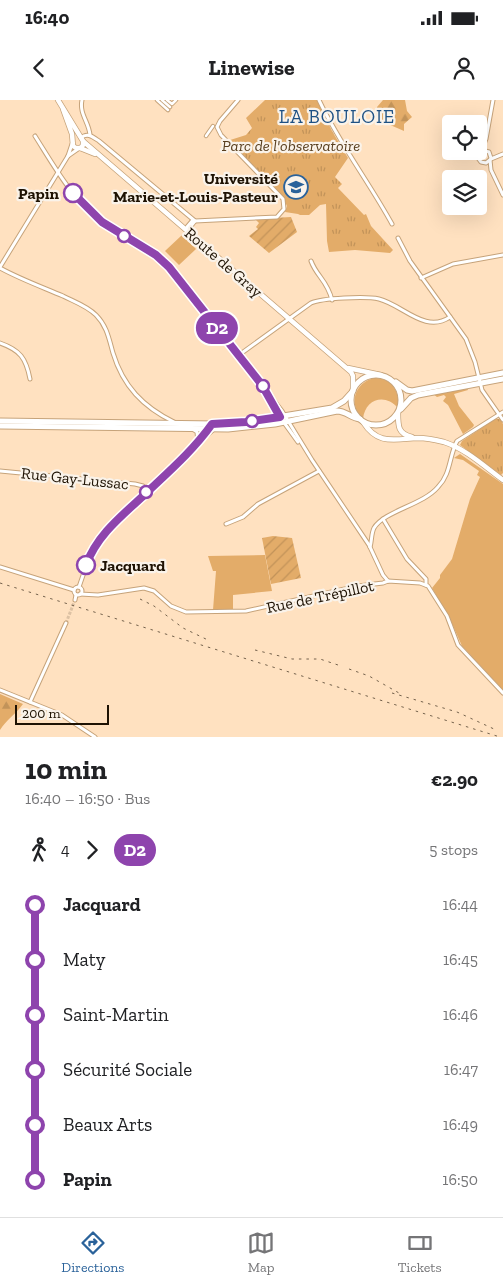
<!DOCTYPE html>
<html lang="en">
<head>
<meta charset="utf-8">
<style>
  body { margin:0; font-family:"Zilla Slab",serif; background:#f6f6f6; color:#202124; height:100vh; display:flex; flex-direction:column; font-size:19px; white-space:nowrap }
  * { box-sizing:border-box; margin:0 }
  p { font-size:16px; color:#757577 }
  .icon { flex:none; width:28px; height:28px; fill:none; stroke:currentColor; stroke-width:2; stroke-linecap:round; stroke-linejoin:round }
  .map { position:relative; height:637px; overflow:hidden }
  .panel { display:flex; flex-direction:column; background:#fff; flex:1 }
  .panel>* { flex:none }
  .badge { padding:0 10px; border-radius:16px; font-size:18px; line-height:32px }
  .controls { position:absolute; left:442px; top:15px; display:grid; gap:10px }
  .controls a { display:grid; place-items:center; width:45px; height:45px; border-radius:5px; background:#fff; box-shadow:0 5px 20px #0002; font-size:25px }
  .scale { position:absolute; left:15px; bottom:12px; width:94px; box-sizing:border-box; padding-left:5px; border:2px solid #1e1203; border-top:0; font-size:14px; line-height:18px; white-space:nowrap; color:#1e1203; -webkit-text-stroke:4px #faf3ea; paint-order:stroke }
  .map>.badge { position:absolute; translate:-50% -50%; box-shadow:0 0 0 2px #fff }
  .legs { display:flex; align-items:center; gap:8px; height:55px; padding:0 25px; font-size:16px }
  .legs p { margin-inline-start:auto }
  .headline { display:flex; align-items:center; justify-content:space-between; height:85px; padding:0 25px }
  h1 { font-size:28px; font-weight:700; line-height:38px }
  ul { padding:0 25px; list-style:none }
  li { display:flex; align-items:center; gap:18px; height:55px; font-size:19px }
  li i { display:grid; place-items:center; width:8px; height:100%; margin:0 6px; background:currentColor }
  li i::after { content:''; width:12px; height:12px; margin:-6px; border:4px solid; border-radius:50%; background:#fff }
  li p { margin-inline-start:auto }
  li:first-child i { background:linear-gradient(#0000 50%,currentColor 0) }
  li:last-child i { background:linear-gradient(currentColor 50%,#0000 0) }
  .status { display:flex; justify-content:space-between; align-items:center; height:35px; padding:0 25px; background:#fff; direction:ltr }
  .status svg { height:14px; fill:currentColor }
  header { display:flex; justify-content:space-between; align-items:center; height:65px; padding:0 25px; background:#fff; font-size:22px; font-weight:700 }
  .tab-bar { display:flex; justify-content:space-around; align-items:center; height:70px; border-top:1px solid #e0e0e0; background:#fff; font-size:14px; color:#757577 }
  .tab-bar a { display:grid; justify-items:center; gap:2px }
  .tab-bar .active { color:#2a629a }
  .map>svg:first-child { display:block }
  .grass { fill:#e3ac69 }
  .forest { fill:url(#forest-firs) }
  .park { fill:url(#park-tufts) }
  .garden { fill:url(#garden-furrows) }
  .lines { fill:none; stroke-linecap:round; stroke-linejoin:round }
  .minor-tunnel { stroke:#ddc2a4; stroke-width:3; stroke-dasharray:3 1.5; stroke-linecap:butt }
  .pedestrian-casing { stroke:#c6a37a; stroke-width:4.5 }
  .minor-casing { stroke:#c6a37a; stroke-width:5 }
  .secondary-casing { stroke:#c6a37a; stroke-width:6 }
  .primary-casing { stroke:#c6a37a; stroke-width:7 }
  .pedestrian { stroke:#fff; stroke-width:2.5 }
  .minor { stroke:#fff; stroke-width:3 }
  .secondary { stroke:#fff; stroke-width:4.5 }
  .primary { stroke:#fff; stroke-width:5 }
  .rail { stroke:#74614c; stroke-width:1; stroke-dasharray:2.5 5; stroke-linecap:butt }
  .line-1-casing { stroke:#fff; stroke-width:11 }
  .line-1 { stroke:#8e44ad; stroke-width:8 }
  .stop-1-dot { fill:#fff; stroke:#8e44ad; stroke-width:2.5 }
  .labels { text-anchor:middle; stroke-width:4.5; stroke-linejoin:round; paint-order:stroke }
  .park-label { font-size:16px; font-style:italic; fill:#593f1f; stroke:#faf3ea }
  .poi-label { font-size:16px; font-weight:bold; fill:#1e1203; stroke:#faf3ea; text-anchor:end }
  .stop-label { font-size:16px; font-weight:bold; fill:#1e1203; stroke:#faf3ea; text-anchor:end }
  .street-label { font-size:16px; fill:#1e1203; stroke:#faf3ea }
  .quarter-label { font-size:19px; letter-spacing:1px; fill:#1e5184; stroke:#faf3ea }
</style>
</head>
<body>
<div class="status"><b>16:40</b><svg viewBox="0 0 49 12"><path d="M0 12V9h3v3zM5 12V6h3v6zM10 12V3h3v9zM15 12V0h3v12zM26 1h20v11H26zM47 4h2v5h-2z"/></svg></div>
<header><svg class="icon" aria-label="back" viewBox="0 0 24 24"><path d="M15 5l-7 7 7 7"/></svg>Linewise<svg class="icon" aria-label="person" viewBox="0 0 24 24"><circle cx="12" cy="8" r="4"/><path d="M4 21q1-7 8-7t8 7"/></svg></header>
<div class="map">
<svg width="503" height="637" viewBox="0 0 503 637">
  <defs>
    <pattern id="forest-firs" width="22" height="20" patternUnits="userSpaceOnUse" patternTransform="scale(1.25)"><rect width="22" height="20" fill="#e3ac69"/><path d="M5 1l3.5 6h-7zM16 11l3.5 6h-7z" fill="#c29359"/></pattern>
    <pattern id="park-tufts" width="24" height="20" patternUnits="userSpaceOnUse" patternTransform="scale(1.25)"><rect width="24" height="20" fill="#e3ac69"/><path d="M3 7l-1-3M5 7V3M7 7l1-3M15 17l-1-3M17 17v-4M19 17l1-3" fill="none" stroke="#c29359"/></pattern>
    <pattern id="garden-furrows" width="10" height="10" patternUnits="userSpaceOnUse" patternTransform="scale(1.25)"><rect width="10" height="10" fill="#e3ac69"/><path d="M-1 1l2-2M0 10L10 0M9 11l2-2" fill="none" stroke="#c29359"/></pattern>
  </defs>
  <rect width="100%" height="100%" fill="#ffe1c0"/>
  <g class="grass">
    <polygon points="182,135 196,149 179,165 165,151"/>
    <path d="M374 278C391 277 401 292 398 308 385 293 365 299 363 319 348 305 354 283 374 278Z"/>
    <polygon points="467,287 468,290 454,294 459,306 474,325 473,327 463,334 448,305 443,301 446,297 444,295 437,297 433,294"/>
    <polygon points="460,354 503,384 503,590 462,546 449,517 432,488 440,478 440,475 452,459 470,399 480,377 477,375 479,371 463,360 454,358"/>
    <polygon points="265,455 272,491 233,495 233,509 213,510 216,471 213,471 208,456"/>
  </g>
  <g class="forest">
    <polygon points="383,0 405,0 407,11 412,17 404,24 404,31 381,21 376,16 377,7"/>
    <path d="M0 594 23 604C16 614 6 620 0 630Z"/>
  </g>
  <g class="park">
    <polygon points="265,0 317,0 332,31 348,58 335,77 342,84 338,88 364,115 366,114 371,126 393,150 390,153 355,150 329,152 327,141 326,104 320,105 309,115 300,115 298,114 285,112 287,106 283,98 227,41 246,35 252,28 246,18"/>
    <polygon points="495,319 500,319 503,324 503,373 501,375 460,345 462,341"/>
  </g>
  <g class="garden">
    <polygon points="291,117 297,132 269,153 249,136 258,129 256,127 259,123 255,119"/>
    <polygon points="273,436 292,438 301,478 271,484 262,438"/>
  </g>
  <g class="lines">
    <polyline class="minor-tunnel" points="66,523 75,500"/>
    <g class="pedestrian-casing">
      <g id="pedestrian">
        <polyline points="157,0 168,10"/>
        <polyline points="162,0 170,7"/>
        <polyline points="167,0 172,4 176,0"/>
        <polyline points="206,36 213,26"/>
      </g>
    </g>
    <g class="minor-casing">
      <g id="minor">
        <path d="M82 0C79 14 89 22 90 35"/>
        <path d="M319 0C339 43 369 82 392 124"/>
        <polyline points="493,0 486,39 478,58 481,62 486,63 491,59 503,54"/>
        <path d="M35 36C54 66 72 99 101 121 126 140 152 149 174 172L282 311 312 360 369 445 383 475 388 481"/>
        <path d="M81 38C87 32 93 37 99 41L195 121 277 117 284 109 283 99 221 35 217 27 220 21 238 0"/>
        <polyline points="482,50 489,52 491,58"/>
        <polyline points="68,56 78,49"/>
        <polyline points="490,60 491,70 503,95"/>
        <polyline points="187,127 193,120"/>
        <polyline points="187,131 195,121"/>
        <polyline points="398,138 410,161 466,239 475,262 482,290 503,320"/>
        <path d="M311 161C317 177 327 180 332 200"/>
        <polyline points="0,167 68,56 72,44"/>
        <path d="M0 168C20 179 42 187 63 196 75 202 87 206 96 215 107 226 109 239 113 253 123 286 143 307 174 322"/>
        <polyline points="421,178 453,164 503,155"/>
        <path d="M0 243C20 250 26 258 30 279"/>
        <path d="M239 255 311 203C322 198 366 196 379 199 403 205 425 234 450 217"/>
        <polyline points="272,301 280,317 298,342"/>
        <polyline points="194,330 197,332 198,342"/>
        <polyline points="200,341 214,329"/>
        <polyline points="0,371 135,384 143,386 148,391"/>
        <polyline points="383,419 407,459 426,479 426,485"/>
        <polyline points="226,424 243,417 258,404 319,371"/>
        <path d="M370 447C372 441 371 434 374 428 384 411 423 405 438 387 451 374 449 356 457 341L503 312"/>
        <polyline points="0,467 74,490"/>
        <path d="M79 487 92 449 100 437C133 398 178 370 208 328"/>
        <circle cx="78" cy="491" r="4"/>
        <polyline points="80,494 98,495 144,488 154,491 171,506 186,512 246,511 358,486 383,483 388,481 420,483 428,486 447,516 458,545 503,593"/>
        <polyline points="75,500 76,495"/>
        <polyline points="0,590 62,615 95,637"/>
        <polyline points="30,602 66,523"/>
      </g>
    </g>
    <g class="secondary-casing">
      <g id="secondary">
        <polyline points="58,0 83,41 83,45 81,48 76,48 73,46 72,34 63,9"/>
        <polyline points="84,42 351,272 353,276 353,290"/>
        <polyline points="80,48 95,54"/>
        <polyline points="348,268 381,275"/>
        <path d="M398 313C398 326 398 334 412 337"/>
        <path d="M363 322C378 346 395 339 418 338 426 338 436 340 444 342 466 349 485 367 503 380"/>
      </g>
    </g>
    <g class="primary-casing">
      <g id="primary">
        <circle cx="376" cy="300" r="25"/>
        <polyline points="396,282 407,290 412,291 503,273"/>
        <polyline points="401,309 411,298 418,295 503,279"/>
        <polyline points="0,321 216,324 246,322 332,308 344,301 353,291"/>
        <path d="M0 326 228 329 275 324 337 311C346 311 351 318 360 319"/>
      </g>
    </g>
    <use href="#pedestrian" class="pedestrian"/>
    <use href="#minor" class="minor"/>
    <use href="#secondary" class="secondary"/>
    <use href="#primary" class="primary"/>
    <g class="rail">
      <polyline points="0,483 500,637"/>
      <polyline points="140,499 154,506 183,528 210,541"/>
      <polyline points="255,550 292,559 320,559 341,566"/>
      <polyline points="349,569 369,576 399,593"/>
      <polyline points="392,593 457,612 494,629"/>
    </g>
  </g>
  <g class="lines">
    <g class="line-1-casing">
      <path id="line-1" d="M73 93 102 122 156 155 169 167 262 285 280 317 246 322 212 324C192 352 166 374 142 397 119 418 97 436 86 465"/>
    </g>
    <use href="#line-1" class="line-1"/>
  </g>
  <defs>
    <g id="university-ring" transform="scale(1.25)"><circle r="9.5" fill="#faf3ea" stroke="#2a629a" stroke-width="1.5"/><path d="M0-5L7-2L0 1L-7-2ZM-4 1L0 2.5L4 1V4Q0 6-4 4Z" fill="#2a629a"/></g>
  </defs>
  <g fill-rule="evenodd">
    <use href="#university-ring" x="296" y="87"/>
  </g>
  <g class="stop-1-dot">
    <circle cx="73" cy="93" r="9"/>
    <circle cx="124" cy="136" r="6"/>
    <circle cx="263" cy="286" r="6"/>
    <circle cx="252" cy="321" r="6"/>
    <circle cx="146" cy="392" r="6"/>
    <circle cx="86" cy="465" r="9"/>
  </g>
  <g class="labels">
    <g class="park-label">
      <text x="291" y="51">Parc de l'observatoire</text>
    </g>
    <g class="poi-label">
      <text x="278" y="84">Université<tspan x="278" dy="18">Marie-et-Louis-Pasteur</tspan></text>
    </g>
    <g class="stop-label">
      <text x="59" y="99">Papin</text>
      <text x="100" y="471" text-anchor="start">Jacquard</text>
    </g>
    <g class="street-label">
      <text transform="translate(224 162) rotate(41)" y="6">Route de Gray</text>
      <text transform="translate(75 378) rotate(6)" y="6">Rue Gay-Lussac</text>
      <text transform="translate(320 496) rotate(-12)" y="6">Rue de Trépillot</text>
    </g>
    <g class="quarter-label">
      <text x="337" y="23">LA BOULOIE</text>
    </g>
  </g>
</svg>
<div class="controls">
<a><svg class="icon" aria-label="locate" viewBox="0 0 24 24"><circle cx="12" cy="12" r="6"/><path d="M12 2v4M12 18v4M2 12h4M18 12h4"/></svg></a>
<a><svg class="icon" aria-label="layers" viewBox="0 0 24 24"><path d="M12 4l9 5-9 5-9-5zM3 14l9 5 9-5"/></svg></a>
</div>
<div class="scale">200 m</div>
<b class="badge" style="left:217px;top:228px;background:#8e44ad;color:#fff">D2</b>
</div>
<section class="panel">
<div class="headline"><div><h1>10 min</h1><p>16:40 – 16:50 · Bus</p></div><b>€2.90</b></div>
<div class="legs"><svg class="icon" aria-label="walk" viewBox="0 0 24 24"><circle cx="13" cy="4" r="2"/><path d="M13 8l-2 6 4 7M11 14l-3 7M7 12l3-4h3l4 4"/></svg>4<svg class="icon" aria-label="forward" viewBox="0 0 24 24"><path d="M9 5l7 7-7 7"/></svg><b class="badge" style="background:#8e44ad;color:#fff">D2</b><p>5 stops</p></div>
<ul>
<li><i style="color:#8e44ad"></i><b>Jacquard</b><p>16:44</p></li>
<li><i style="color:#8e44ad"></i><span>Maty</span><p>16:45</p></li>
<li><i style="color:#8e44ad"></i><span>Saint-Martin</span><p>16:46</p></li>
<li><i style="color:#8e44ad"></i><span>Sécurité Sociale</span><p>16:47</p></li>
<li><i style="color:#8e44ad"></i><span>Beaux Arts</span><p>16:49</p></li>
<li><i style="color:#8e44ad"></i><b>Papin</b><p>16:50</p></li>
</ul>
</section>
<nav class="tab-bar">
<a class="active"><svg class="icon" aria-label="directions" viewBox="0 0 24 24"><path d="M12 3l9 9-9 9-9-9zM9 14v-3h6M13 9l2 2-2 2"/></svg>Directions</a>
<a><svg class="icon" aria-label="map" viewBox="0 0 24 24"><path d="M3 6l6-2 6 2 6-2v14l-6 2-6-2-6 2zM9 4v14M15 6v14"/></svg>Map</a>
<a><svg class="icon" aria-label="tickets" viewBox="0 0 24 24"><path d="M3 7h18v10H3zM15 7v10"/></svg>Tickets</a>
</nav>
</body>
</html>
